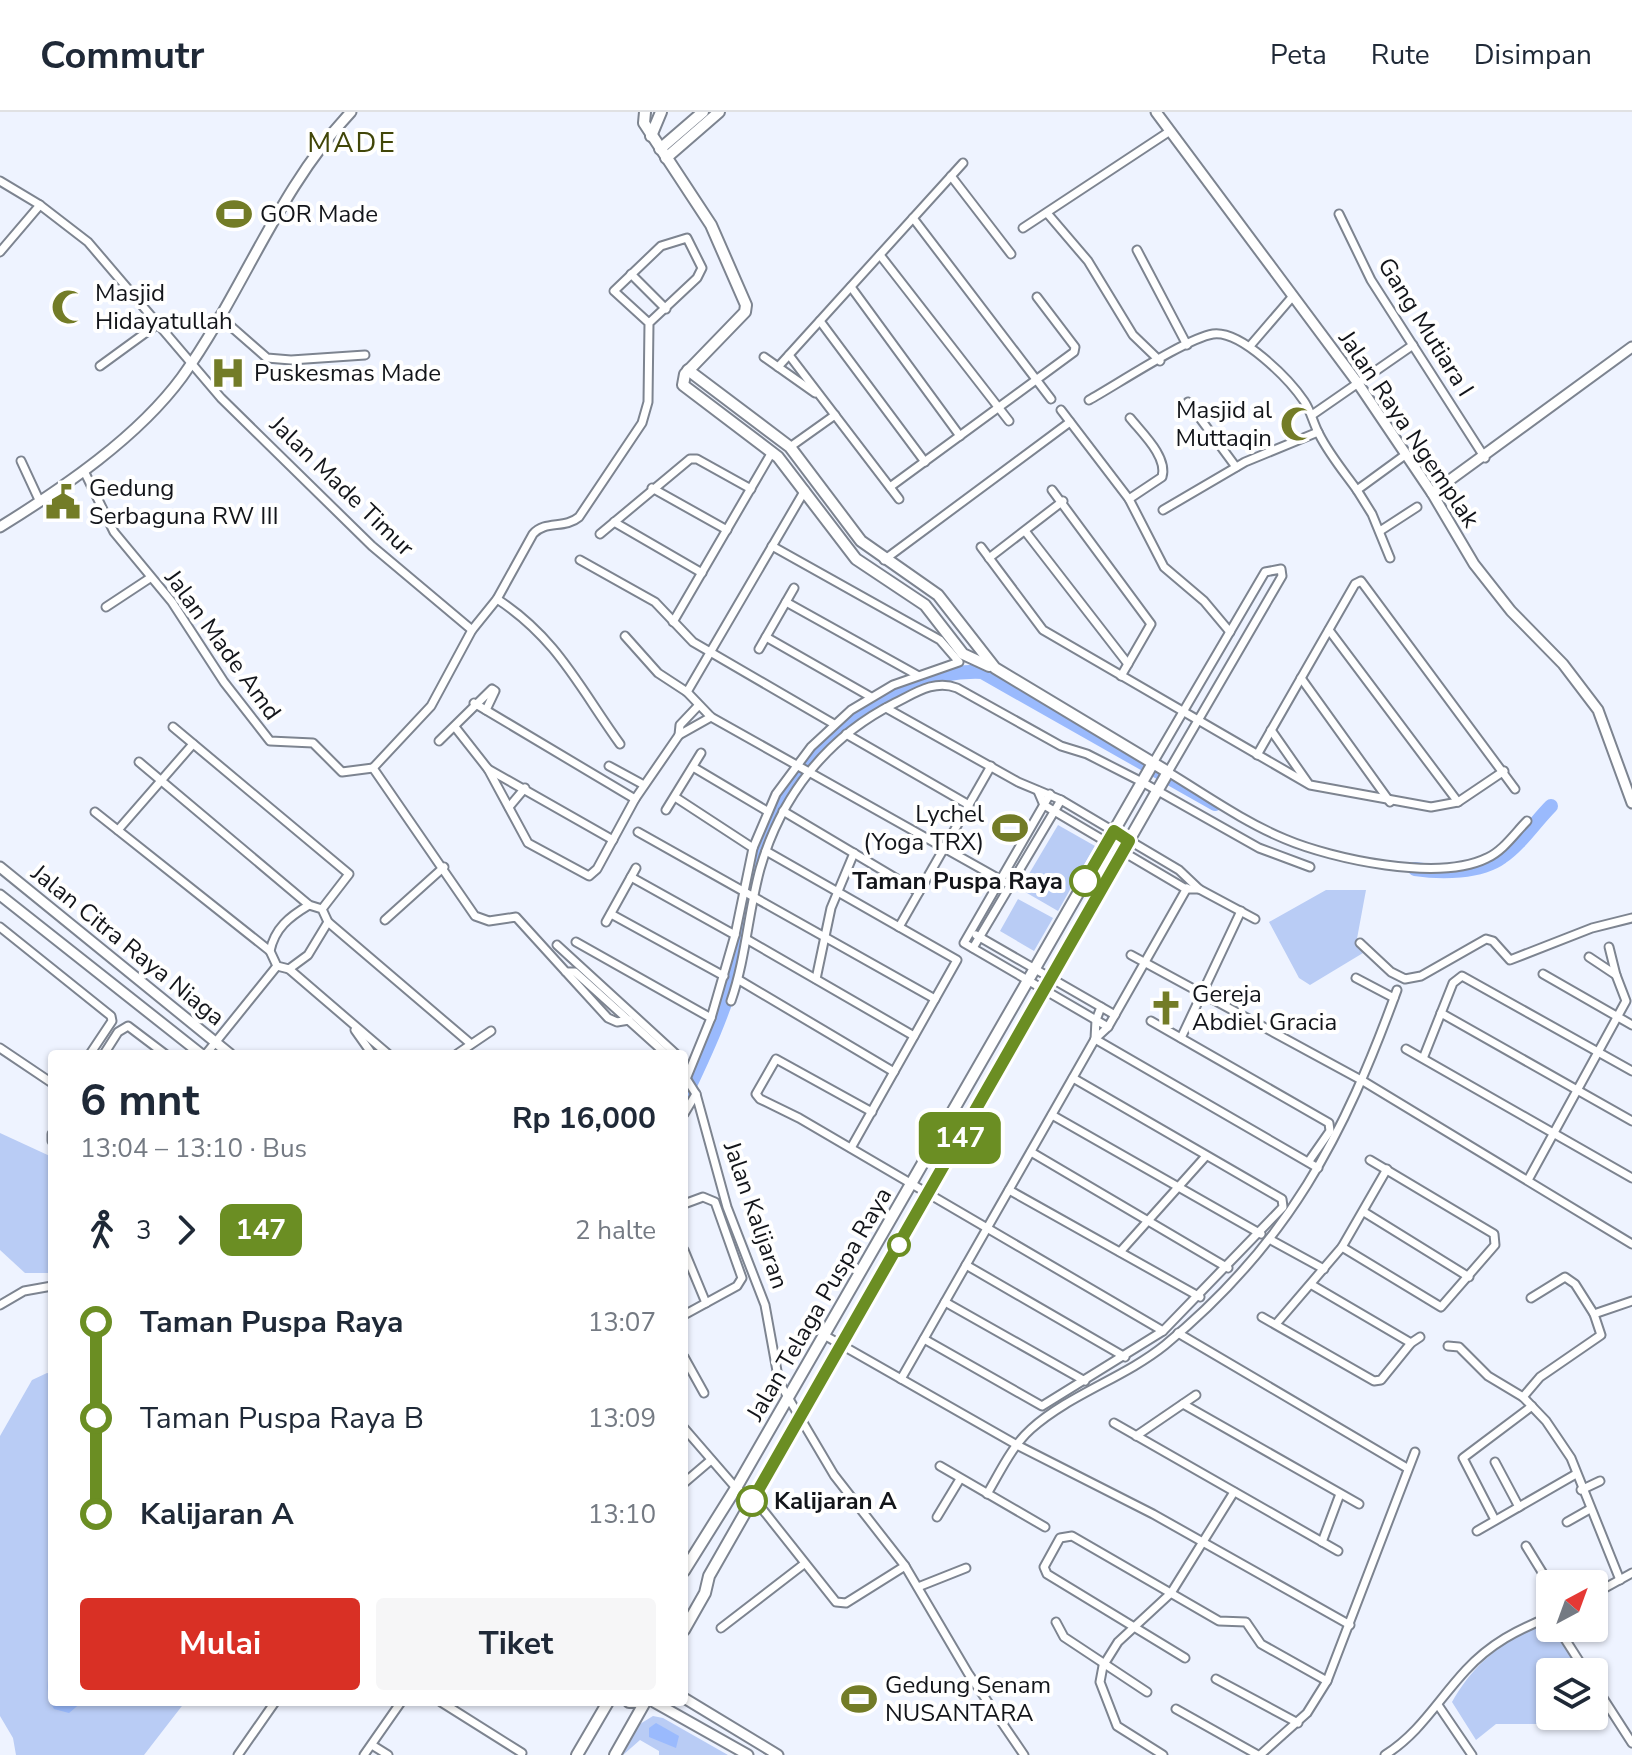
<!DOCTYPE html>
<html lang="id">
<head>
<meta charset="utf-8">
<style>
  body { margin:0; font-family:"Nunito Sans",sans-serif; background:#f6f6f7; color:#1f2937; height:100vh; display:flex; flex-direction:column; font-size:30px; white-space:nowrap }
  * { box-sizing:border-box; margin:0 }
  p { font-size:26px; color:#747a83 }
  .icon { flex:none; width:44px; height:44px; fill:none; stroke:currentColor; stroke-width:2; stroke-linecap:round; stroke-linejoin:round }
  .map { position:relative; flex:1; overflow:hidden }
  .side { position:absolute; left:48px; top:938px; width:640px; height:656px; display:flex; flex-direction:column; background:#fff; border-radius:8px; box-shadow:0 2px 6px #0004 }
  .side>* { flex:none }
  .badge { padding:0 16px; border-radius:12px; font-size:28px; line-height:52px }
  .needle { width:52px; rotate:41deg }
  .controls { position:absolute; left:1536px; top:1458px; display:grid; gap:16px }
  .controls a { display:grid; place-items:center; width:72px; height:72px; border-radius:8px; background:#fff; box-shadow:0 2px 6px #0004; font-size:40px }
  .map>.badge { position:absolute; translate:-50% -50%; box-shadow:0 0 0 4px #fff }
  .legs { display:flex; align-items:center; gap:12px; height:88px; padding:0 32px; font-size:26px }
  .legs p { margin-inline-start:auto }
  .summary { display:flex; align-items:center; justify-content:space-between; height:136px; padding:0 32px }
  h1 { font-size:44px; font-weight:700; line-height:60px }
  .action { display:flex; gap:16px; margin-top:auto; padding:16px 32px }
  .action a { flex:1; height:92px; border-radius:8px; background:#d93025; color:#fff; font-size:32px; font-weight:700; line-height:92px; text-align:center }
  .action a+a { background:#f6f6f7; color:#1f2937 }
  ul { padding:0 32px; list-style:none }
  li { display:flex; align-items:center; gap:28px; height:96px; font-size:30px }
  li i { display:grid; place-items:center; width:12px; height:100%; margin:0 10px; background:currentColor }
  li i::after { content:''; width:20px; height:20px; margin:-10px; border:6px solid; border-radius:50%; background:#fff }
  li p { margin-inline-start:auto }
  li:first-child i { background:linear-gradient(#0000 50%,currentColor 0) }
  li:last-child i { background:linear-gradient(currentColor 50%,#0000 0) }
  header { display:flex; align-items:center; gap:48px; box-sizing:border-box; height:112px; padding:0 40px; background:#fff; border-bottom:2px solid #e0e1e3 }
  header strong { font-size:38px }
  nav { display:flex; gap:44px; margin-inline-start:auto; font-size:28px }
  .map>svg:first-child { display:block }
  .green { fill:#b9ccf5 }
  .water { fill:#9abafd }
  .lines { fill:none; stroke-linecap:round; stroke-linejoin:round }
  .river { stroke:#9abafd; stroke-width:14 }
  .minor-casing { stroke:#7d8490; stroke-width:11 }
  .tertiary-casing { stroke:#7d8490; stroke-width:13 }
  .secondary-casing { stroke:#7d8490; stroke-width:14 }
  .minor { stroke:#fff; stroke-width:7 }
  .tertiary { stroke:#fff; stroke-width:9 }
  .secondary { stroke:#fff; stroke-width:10 }
  .line-1-casing { stroke:#fff; stroke-width:18 }
  .line-1 { stroke:#6b8e23; stroke-width:12 }
  .stop-1-dot { fill:#fff; stroke:#6b8e23; stroke-width:4 }
  .labels { text-anchor:middle; stroke-width:8; stroke-linejoin:round; paint-order:stroke }
  .poi-label { font-size:24px; fill:#13151a; stroke:#fff; text-anchor:start }
  .street-label { font-size:24px; fill:#13151a; stroke:#fff }
  .stop-label { font-size:24px; font-weight:bold; fill:#13151a; stroke:#fff; text-anchor:end }
  .quarter-label { font-size:28px; letter-spacing:2px; fill:#414608; stroke:#fff }
</style>
</head>
<body>
<header>
<strong>Commutr</strong>
<nav><a>Peta</a><a>Rute</a><a>Disimpan</a></nav>
</header>
<div class="map">
<svg width="1632" height="1643" viewBox="0 0 1632 1643">
  <rect width="100%" height="100%" fill="#eef3ff"/>
  <g class="green">
    <polygon points="1058,713 1095,734 1058,799 1020,777"/>
    <polygon points="1326,778 1366,778 1356,832 1363,841 1310,873 1299,866 1269,810"/>
    <polygon points="1018,787 1053,806 1034,839 1000,819"/>
    <polygon points="0,1021 52,1045 52,1161 25,1161 0,1138"/>
    <polygon points="47,1261 52,1262 52,1590 185,1590 144,1643 16,1643 13,1626 0,1604 0,1324 32,1268"/>
    <path d="M1550 1508V1516H1555L1583 1560H1550V1603L1538 1612H1496L1476 1628 1452 1590C1475 1549 1507 1526 1550 1508Z"/>
    <polygon points="653,1604 663,1606 728,1643 659,1643 659,1639 640,1628 623,1643 640,1612"/>
  </g>
  <g class="water">
    <path d="M52 1547V1590H82L69 1601 54 1597C44 1580 48 1566 52 1547Z"/>
    <polygon points="656,1611 679,1624 676,1636 649,1625 649,1616"/>
  </g>
  <g class="lines">
    <g class="river">
      <path d="M1415 757C1441 761 1480 761 1502 745 1520 733 1535 710 1551 694"/>
      <path d="M684 986C705 942 726 897 738 849 747 809 751 768 764 729 793 641 886 556 982 560L1215 692"/>
    </g>
    <g class="minor-casing">
      <g id="minor">
        <polyline points="951,64 1011,142"/>
        <polyline points="0,69 40,93 88,130 221,286 372,434 472,518"/>
        <polyline points="1047,101 1088,149 1133,223 1160,249"/>
        <polyline points="1339,102 1371,168 1485,346"/>
        <polyline points="913,106 1051,287"/>
        <polyline points="1023,116 1170,19"/>
        <polyline points="1137,138 1187,233"/>
        <polyline points="0,140 40,93"/>
        <polyline points="880,143 1009,309"/>
        <polyline points="631,162 666,197"/>
        <polyline points="851,175 960,324"/>
        <polyline points="219,204 267,246 291,248 365,243"/>
        <polyline points="820,209 925,350"/>
        <polyline points="1250,234 1293,184"/>
        <polyline points="789,243 899,387"/>
        <polyline points="764,245 815,281"/>
        <polyline points="100,254 159,211"/>
        <polyline points="778,255 963,51"/>
        <path d="M1089 288C1116 273 1187 226 1213 222 1241 218 1289 267 1304 289 1311 299 1313 311 1319 322 1329 342 1344 360 1357 378L1405 343"/>
        <polyline points="1188,290 1236,355"/>
        <polyline points="1061,298 1129,387 1164,455 1204,489 1230,520"/>
        <polyline points="1312,303 1413,233"/>
        <polyline points="790,335 835,303"/>
        <polyline points="21,349 40,390"/>
        <polyline points="84,359 114,420 172,490 224,570 270,629 313,631 342,660 373,656"/>
        <polyline points="890,375 1074,240 1075,235 1037,185"/>
        <polyline points="652,376 727,418"/>
        <polyline points="1052,378 1151,512 1121,564"/>
        <polyline points="1357,378 1372,402 1390,446"/>
        <path d="M1129 387 1162 365C1168 345 1142 321 1130 306"/>
        <polyline points="1163,398 1245,350 1318,320"/>
        <polyline points="614,410 702,461"/>
        <polyline points="1025,419 1128,552"/>
        <polyline points="1380,419 1417,395"/>
        <polyline points="600,422 690,347 697,347 751,377"/>
        <polyline points="981,435 1043,518 1310,673 1431,695 1458,690 1504,659"/>
        <polyline points="989,446 1063,389"/>
        <polyline points="580,448 655,490 693,530 834,612"/>
        <polyline points="884,448 1070,310"/>
        <path d="M497 487C557 526 579 575 620 632"/>
        <polyline points="786,490 917,563"/>
        <polyline points="106,495 150,466"/>
        <polyline points="673,510 772,340"/>
        <polyline points="1329,518 1458,690"/>
        <polyline points="625,524 658,561 687,580 711,605 1010,773"/>
        <polyline points="766,525 871,585"/>
        <polyline points="759,537 794,476"/>
        <polyline points="1301,566 1390,690"/>
        <polyline points="687,580 805,378"/>
        <polyline points="474,591 635,687"/>
        <polyline points="886,596 1018,670 1061,688 1179,758 1199,777 1255,807"/>
        <polyline points="173,615 349,762 322,797"/>
        <polyline points="455,615 488,657 613,728"/>
        <polyline points="1271,618 1308,671"/>
        <polyline points="846,622 969,693"/>
        <polyline points="679,623 711,605"/>
        <polyline points="439,629 492,577 495,579 486,598"/>
        <polyline points="1257,643 1355,472 1361,469 1515,677"/>
        <polyline points="139,650 309,793 322,797 328,810 471,932"/>
        <path d="M1153 651 1265 460 1281 457 1282 464 1168 660C1206 683 1244 710 1285 727 1332 747 1439 770 1487 746 1503 739 1515 721 1527 709"/>
        <polyline points="609,654 644,673"/>
        <polyline points="693,655 767,699"/>
        <path d="M373 656 431 594 472 518 497 487 533 422C545 408 565 417 579 405L642 311 648 290 649 211 697 166 702 156 687 126 661 134 614 179 649 211"/>
        <polyline points="373,656 475,804 489,809 516,805 566,860 575,860 666,942"/>
        <polyline points="488,657 528,731 589,764 597,757 635,687 679,623 680,613 698,594"/>
        <polyline points="1038,679 1044,693 1186,777 1199,777"/>
        <polyline points="1050,682 964,831 1108,915"/>
        <polyline points="675,685 753,736"/>
        <polyline points="509,695 525,676"/>
        <polyline points="666,698 701,641"/>
        <polyline points="783,699 919,780"/>
        <polyline points="95,700 270,839"/>
        <polyline points="118,718 193,632"/>
        <polyline points="638,720 935,887"/>
        <polyline points="766,739 957,848 851,1036"/>
        <polyline points="631,765 735,823"/>
        <path d="M309 793C289 805 275 816 270 839L277 854 289 857 308 843 328 810"/>
        <polyline points="611,802 724,864"/>
        <polyline points="385,808 444,755"/>
        <polyline points="606,810 636,756"/>
        <polyline points="0,815 111,904 112,909 90,942"/>
        <polyline points="899,815 991,654"/>
        <polyline points="976,823 1115,903"/>
        <polyline points="748,828 914,924"/>
        <polyline points="576,830 711,906"/>
        <polyline points="1360,831 1391,860 1405,867 1421,864 1486,827 1493,829 1510,848 1592,816 1632,806"/>
        <polyline points="557,833 676,942"/>
        <polyline points="1609,835 1616,863"/>
        <polyline points="973,836 1061,688"/>
        <polyline points="1131,843 1363,969 1632,1132"/>
        <polyline points="289,857 388,942"/>
        <polyline points="566,860 608,906 617,910 629,908"/>
        <polyline points="1543,862 1632,913"/>
        <polyline points="1356,866 1394,886"/>
        <polyline points="816,867 831,796 854,741"/>
        <polyline points="739,868 894,960"/>
        <path d="M731 889C746 846 748 801 760 757 781 684 827 625 895 591 915 581 935 567 957 576L1061 634 1087 642 1142 670 1259 736 1310 755"/>
        <polyline points="1441,901 1632,1009"/>
        <polyline points="1151,909 1329,1011 1330,1019 1309,1049"/>
        <polyline points="355,918 372,942"/>
        <polyline points="1181,926 1241,799"/>
        <polyline points="1095,927 1318,1056"/>
        <polyline points="1095,927 1108,915 1187,776"/>
        <polyline points="0,936 52,971"/>
        <polyline points="1406,937 1632,1066"/>
        <polyline points="104,942 118,920 128,914 165,942"/>
        <polyline points="206,942 277,854"/>
        <polyline points="457,942 491,919"/>
        <polyline points="1424,944 1453,871 1462,864 1632,959"/>
        <polyline points="684,963 696,982 727,1095 765,1193 779,1270 834,1363 905,1454 968,1561 1024,1643"/>
        <polyline points="684,972 711,906 735,823 753,736 776,682 811,635 851,598 893,573 959,550 940,528 772,434"/>
        <polyline points="872,1000 776,947 756,982 760,987 799,1006 1163,1219"/>
        <polyline points="684,1002 696,982"/>
        <polyline points="1052,1003 1261,1122"/>
        <polyline points="52,1022 52,1029"/>
        <polyline points="1031,1040 1228,1156"/>
        <polyline points="1528,1068 1626,889 1616,863 1589,845"/>
        <polyline points="1009,1078 1200,1185"/>
        <polyline points="684,1092 703,1085 715,1090 742,1166 737,1174 684,1203"/>
        <polyline points="1364,1100 1469,1165"/>
        <polyline points="1271,1128 1324,1157"/>
        <polyline points="1342,1135 1441,1195 1495,1133 1494,1122 1370,1048"/>
        <polyline points="684,1138 706,1191"/>
        <polyline points="1120,1140 1206,1044"/>
        <polyline points="966,1153 1125,1245"/>
        <polyline points="1312,1173 1411,1231"/>
        <polyline points="1531,1186 1565,1165 1575,1172 1594,1202"/>
        <polyline points="945,1190 1085,1269"/>
        <polyline points="0,1193 24,1179 52,1174"/>
        <polyline points="1262,1205 1374,1269 1381,1268 1411,1231 1420,1225"/>
        <polyline points="1276,1212 1342,1135 1387,1057"/>
        <polyline points="1178,1221 1407,1356"/>
        <polyline points="824,1223 1017,1333 1153,1402 1350,1513"/>
        <polyline points="924,1227 1042,1294 1163,1219 1283,1095 1282,1087 1073,966"/>
        <polyline points="1448,1234 1459,1235 1488,1264 1523,1285 1546,1309 1571,1346 1620,1468"/>
        <polyline points="684,1245 704,1281"/>
        <polyline points="901,1267 1095,927 1096,908 1101,895"/>
        <polyline points="1523,1285 1540,1265 1601,1223 1594,1202 1632,1189"/>
        <polyline points="1183,1292 1359,1392"/>
        <polyline points="1114,1311 1338,1439"/>
        <polyline points="684,1316 736,1376 763,1398 836,1490 846,1491 905,1454"/>
        <polyline points="1136,1324 1196,1283"/>
        <polyline points="1495,1350 1519,1395"/>
        <polyline points="940,1354 1045,1415"/>
        <polyline points="684,1371 711,1348"/>
        <polyline points="1581,1378 1600,1369"/>
        <path d="M987 1382C1000 1360 1012 1334 1031 1317 1070 1282 1124 1266 1165 1233 1288 1132 1344 1024 1397 878"/>
        <polyline points="937,1405 960,1367"/>
        <polyline points="1495,1408 1463,1346 1532,1294"/>
        <polyline points="1567,1410 1590,1397"/>
        <polyline points="1477,1419 1576,1362"/>
        <polyline points="1322,1430 1340,1382"/>
        <polyline points="1526,1434 1550,1473"/>
        <polyline points="918,1475 966,1456"/>
        <polyline points="1594,1482 1632,1461"/>
        <polyline points="1056,1510 1064,1525 1147,1580"/>
        <polyline points="721,1516 804,1452"/>
        <polyline points="1558,1516 1586,1560"/>
        <polyline points="1185,1546 1047,1462 1044,1455 1060,1426 1072,1424 1219,1509 1246,1510 1261,1532 1327,1569"/>
        <polyline points="1216,1567 1298,1611"/>
        <polyline points="1594,1572 1632,1631"/>
        <polyline points="441,1590 522,1641"/>
        <polyline points="1438,1593 1472,1643"/>
        <polyline points="1176,1597 1258,1643"/>
        <polyline points="372,1633 388,1643"/>
        <polyline points="238,1643 275,1590"/>
        <polyline points="364,1643 401,1590"/>
        <polyline points="1163,1643 1117,1614 1100,1570 1103,1554 1118,1530 1171,1481 1234,1380"/>
        <polyline points="1260,1643 1307,1601 1327,1569 1415,1340"/>
        <path d="M1385 1643C1420 1621 1438 1588 1466 1558 1490 1532 1518 1517 1550 1505"/>
      </g>
    </g>
    <g class="tertiary-casing">
      <g id="tertiary">
        <polyline points="1156,0 1357,270 1432,381 1474,452 1511,499 1563,552 1598,598 1632,691"/>
        <polyline points="1432,381 1632,235"/>
        <path d="M0 415C63 376 138 325 182 265 243 180 278 77 351 0"/>
        <polyline points="0,755 230,942"/>
        <polyline points="0,783 201,942"/>
        <polyline points="684,1586 778,1643"/>
        <polyline points="654,1590 748,1643"/>
      </g>
    </g>
    <g class="secondary-casing">
      <g id="secondary">
        <polyline points="645,0 644,11 711,113 746,193 745,200 685,262 683,273 778,345 856,447 925,493 963,542 989,554"/>
        <polyline points="651,24 661,0"/>
        <polyline points="660,37 703,0"/>
        <polyline points="666,46 719,0"/>
        <polyline points="684,1459 736,1376 1153,651"/>
        <polyline points="684,1518 705,1481 709,1464 1168,660 995,556 938,483 861,429 790,335 688,258"/>
        <polyline points="629,1590 645,1590"/>
        <polyline points="577,1643 608,1590"/>
        <polyline points="615,1643 645,1590"/>
      </g>
    </g>
    <use href="#minor" class="minor"/>
    <use href="#tertiary" class="tertiary"/>
    <use href="#secondary" class="secondary"/>
  </g>
  <g class="lines">
    <g class="line-1-casing">
      <polyline id="line-1" points="752,1389 1129,729 1114,719 1085,769"/>
    </g>
    <use href="#line-1" class="line-1"/>
  </g>
  <defs>
    <g id="stadium-bare" transform="scale(2.76)"><path d="M0-5a6.5 5 0 1 0 0 10a6.5 5 0 1 0 0-10ZM-3.5-1.8h7v3.6h-7Z" fill="#737c27" stroke="#fff" stroke-width="2.5" paint-order="stroke"/></g>
    <g id="mosque-bare" transform="scale(2.76)"><path d="M3.5-4.9A6 6 0 1 0 3.5 4.9A5 5 0 1 1 3.5-4.9Z" fill="#737c27" stroke="#fff" stroke-width="2.5" paint-order="stroke"/></g>
    <g id="hospital-bare" transform="scale(2.76)"><path d="M-5-5h3v3.5h4V-5h3V5h-3V1.5h-4V5h-3Z" fill="#737c27" stroke="#fff" stroke-width="2.5" paint-order="stroke"/></g>
    <g id="civic-bare" transform="scale(2.76)"><path d="M-.6-6.5H3V-4.5H.6V-3L4-1V1h2V6H-6V1h2V-1L-.6-3ZM-1.2 2.5V6h2.4V2.5Z" fill="#737c27" stroke="#fff" stroke-width="2.5" paint-order="stroke"/></g>
    <g id="church-bare" transform="scale(2.76)"><path d="M-1.2-6h2.4v3.5h3.3v2.4h-3.3V6h-2.4V-.1h-3.3v-2.4h3.3Z" fill="#737c27" stroke="#fff" stroke-width="2.5" paint-order="stroke"/></g>
  </defs>
  <g fill-rule="evenodd">
    <use href="#stadium-bare" x="234" y="102"/>
    <use href="#mosque-bare" x="69" y="195"/>
    <use href="#hospital-bare" x="228" y="261"/>
    <use href="#mosque-bare" x="1298" y="312"/>
    <use href="#civic-bare" x="63" y="390"/>
    <use href="#stadium-bare" x="1010" y="716"/>
    <use href="#church-bare" x="1166" y="896"/>
    <use href="#stadium-bare" x="859" y="1587"/>
  </g>
  <g class="stop-1-dot">
    <circle cx="1085" cy="769" r="14"/>
    <circle cx="899" cy="1133" r="10"/>
    <circle cx="752" cy="1389" r="14"/>
  </g>
  <g class="labels">
    <g class="poi-label">
      <text x="260" y="110">GOR Made</text>
      <text x="95" y="189">Masjid<tspan x="95" dy="28">Hidayatullah</tspan></text>
      <text x="254" y="269">Puskesmas Made</text>
      <text x="1272" y="306" text-anchor="end">Masjid al<tspan x="1272" dy="28">Muttaqin</tspan></text>
      <text x="89" y="384">Gedung<tspan x="89" dy="28">Serbaguna RW III</tspan></text>
      <text x="984" y="710" text-anchor="end">Lychel<tspan x="984" dy="28">(Yoga TRX)</tspan></text>
      <text x="1192" y="890">Gereja<tspan x="1192" dy="28">Abdiel Gracia</tspan></text>
      <text x="885" y="1581">Gedung Senam<tspan x="885" dy="28">NUSANTARA</tspan></text>
    </g>
    <g class="street-label">
      <text transform="translate(1426 215) rotate(58)" y="8">Gang Mutiara I</text>
      <text transform="translate(1409 317) rotate(56)" y="8">Jalan Raya Ngemplak</text>
      <text transform="translate(342 374) rotate(44)" y="8">Jalan Made Timur</text>
      <text transform="translate(223 533) rotate(54)" y="8">Jalan Made Amd</text>
      <text transform="translate(128 833) rotate(39)" y="8">Jalan Citra Raya Niaga</text>
      <text transform="translate(756 1103) rotate(71)" y="8">Jalan Kalijaran</text>
      <text transform="translate(819 1192) rotate(-60)" y="8">Jalan Telaga Puspa Raya</text>
    </g>
    <g class="stop-label">
      <text x="1063" y="777">Taman Puspa Raya</text>
      <text x="774" y="1397" text-anchor="start">Kalijaran A</text>
    </g>
    <g class="quarter-label">
      <text x="352" y="40">MADE</text>
    </g>
  </g>
</svg>
<div class="controls">
<a><svg class="needle" viewBox="-14 -14 28 28"><path d="M0-13l5 13h-10z" fill="#e53935"/><path d="M0 13l5-13h-10z" fill="#747a83"/></svg></a>
<a><svg class="icon" aria-label="layers" viewBox="0 0 24 24"><path d="M12 4l9 5-9 5-9-5zM3 14l9 5 9-5"/></svg></a>
</div>
<b class="badge" style="left:960px;top:1026px;background:#6b8e23;color:#fff">147</b>
<section class="side">
<div class="summary"><div><h1>6 mnt</h1><p>13:04 – 13:10 · Bus</p></div><b>Rp 16,000</b></div>
<div class="legs"><svg class="icon" aria-label="walk" viewBox="0 0 24 24"><circle cx="13" cy="4" r="2"/><path d="M13 8l-2 6 4 7M11 14l-3 7M7 12l3-4h3l4 4"/></svg>3<svg class="icon" aria-label="forward" viewBox="0 0 24 24"><path d="M9 5l7 7-7 7"/></svg><b class="badge" style="background:#6b8e23;color:#fff">147</b><p>2 halte</p></div>
<ul>
<li><i style="color:#6b8e23"></i><b>Taman Puspa Raya</b><p>13:07</p></li>
<li><i style="color:#6b8e23"></i><span>Taman Puspa Raya B</span><p>13:09</p></li>
<li><i style="color:#6b8e23"></i><b>Kalijaran A</b><p>13:10</p></li>
</ul>
<div class="action"><a>Mulai</a><a>Tiket</a></div>
</section>
</div>
</body>
</html>
